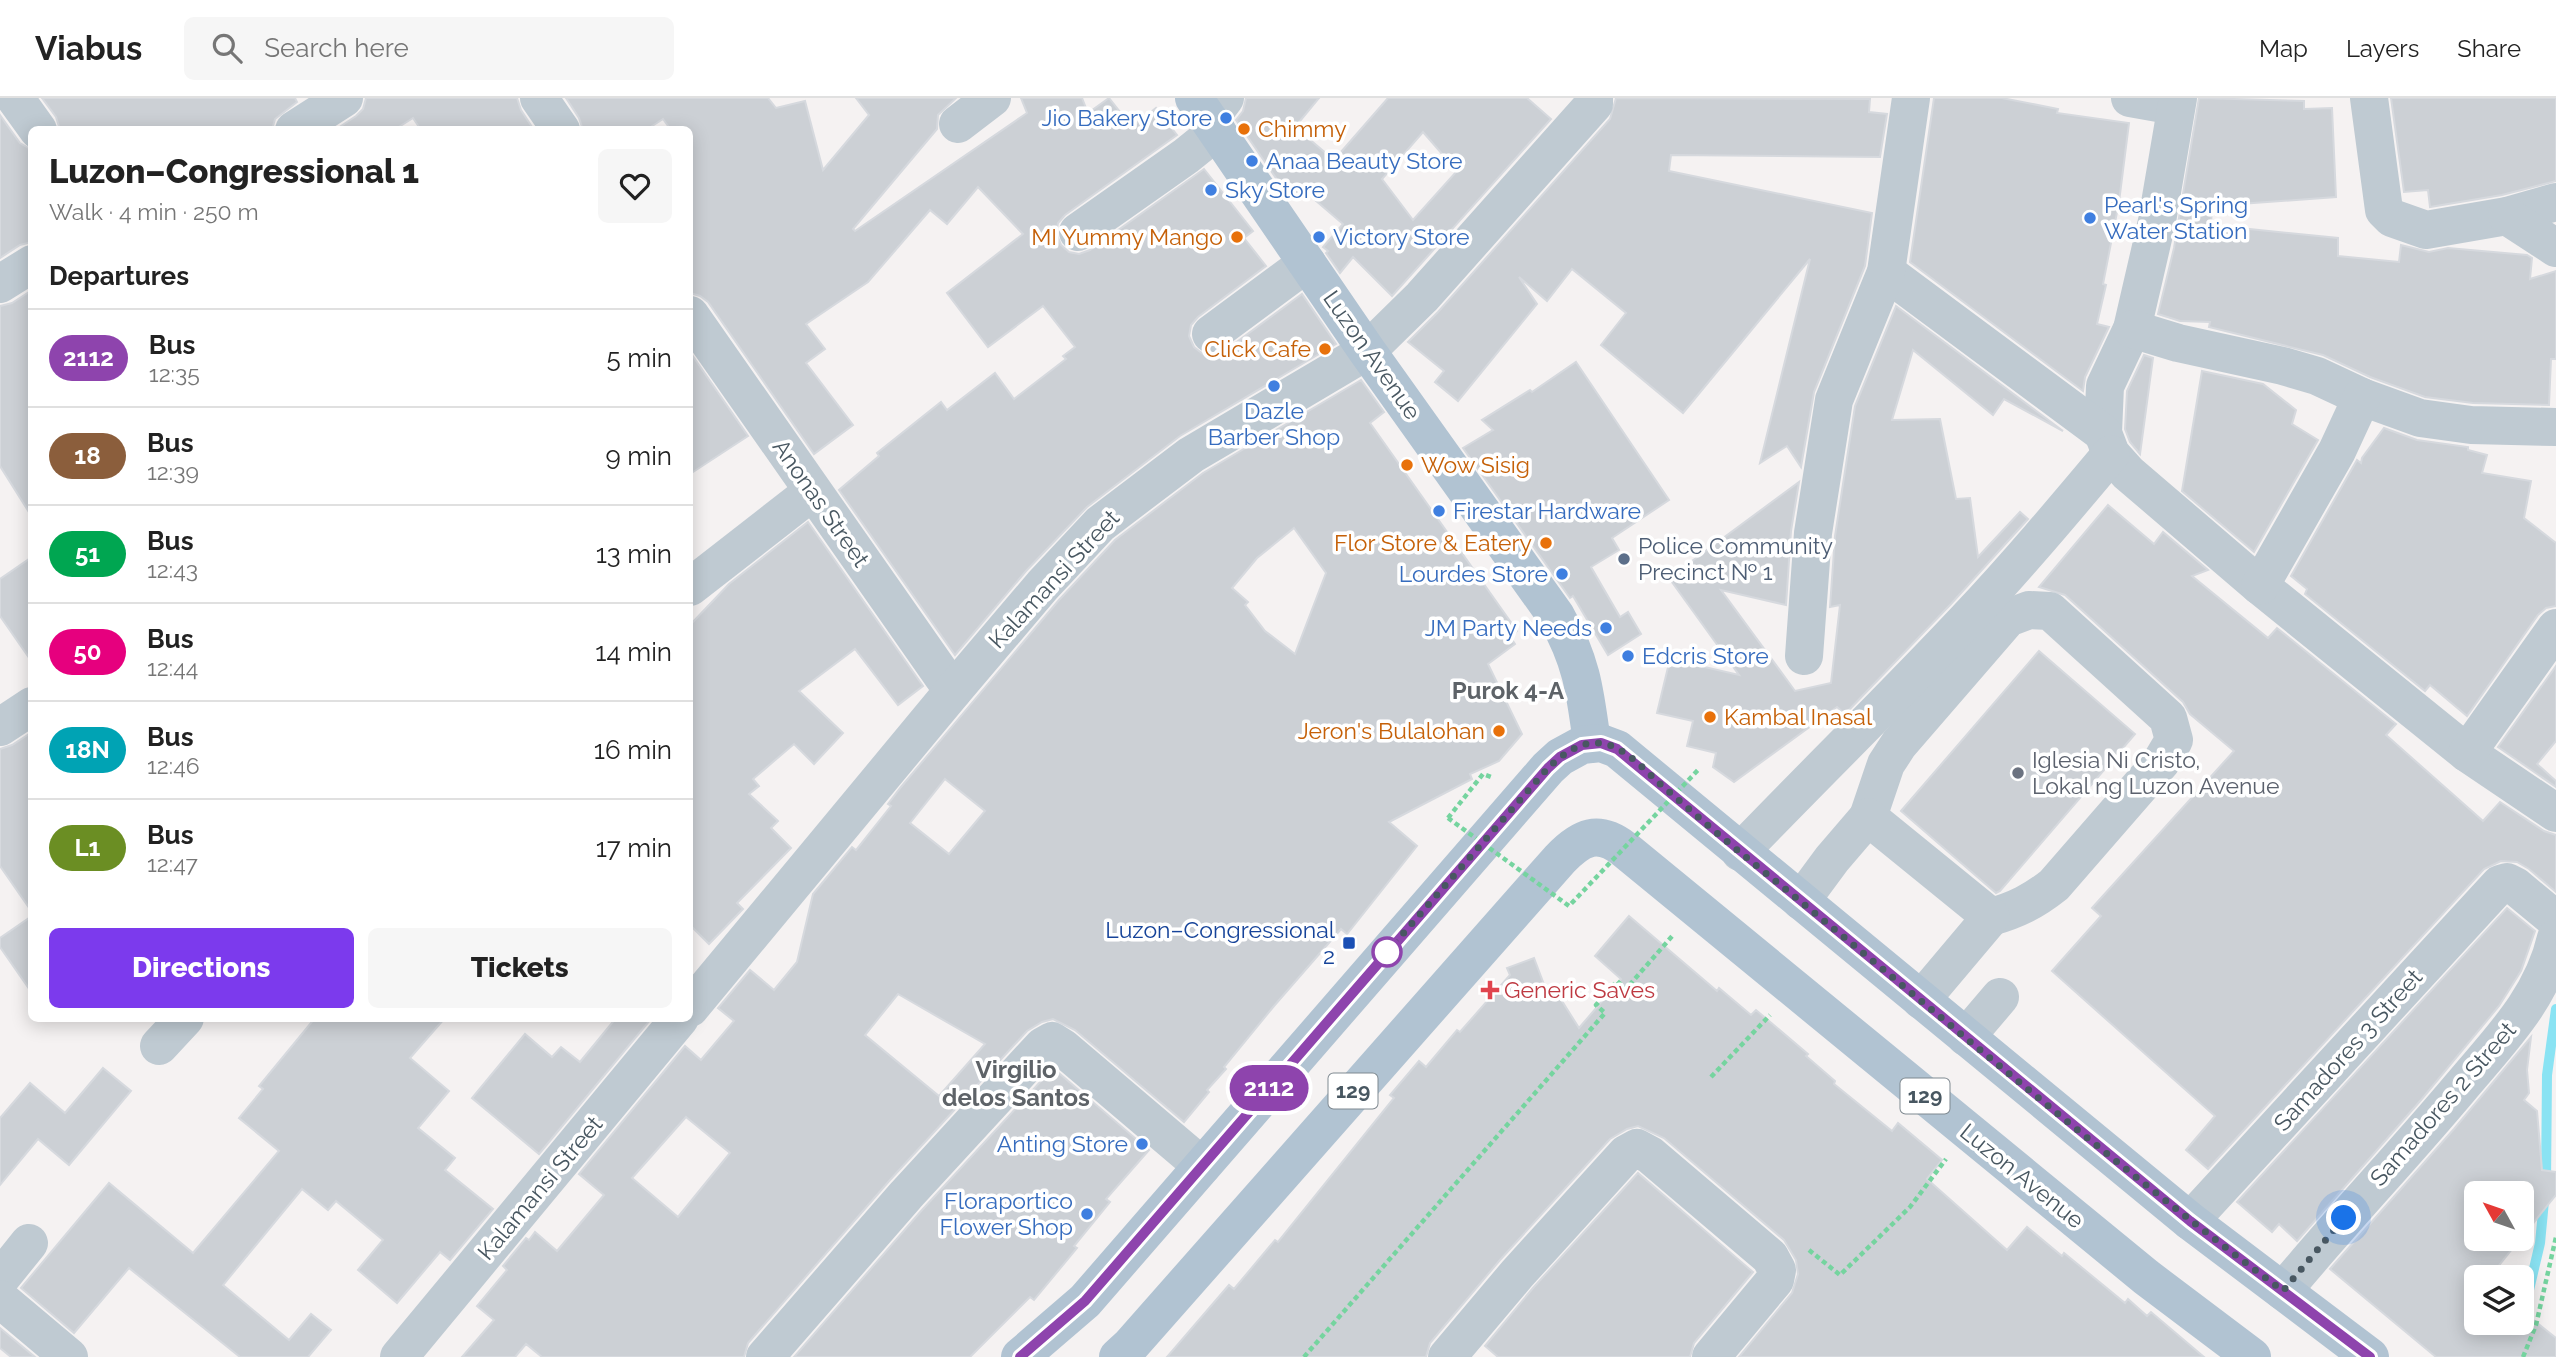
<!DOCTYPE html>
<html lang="en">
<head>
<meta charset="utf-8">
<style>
  body { margin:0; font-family:Raleway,sans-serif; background:#f6f6f6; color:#222; height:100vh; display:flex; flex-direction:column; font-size:26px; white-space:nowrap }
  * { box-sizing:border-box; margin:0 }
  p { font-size:23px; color:#767676 }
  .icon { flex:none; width:38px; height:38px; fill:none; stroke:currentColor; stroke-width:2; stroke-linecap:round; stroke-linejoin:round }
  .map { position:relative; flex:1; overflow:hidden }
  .panel { position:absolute; left:28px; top:28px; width:665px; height:896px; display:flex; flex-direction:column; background:#fff; border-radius:10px; box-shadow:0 4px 18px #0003 }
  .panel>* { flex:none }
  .badge { padding:0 14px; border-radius:23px; font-size:24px; line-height:46px }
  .needle { width:46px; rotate:310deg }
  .fabs { position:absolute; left:2464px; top:1083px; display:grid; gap:14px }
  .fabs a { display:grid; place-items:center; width:70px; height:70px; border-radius:10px; background:#fff; box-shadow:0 4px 18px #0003; font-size:35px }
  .you { position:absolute; width:35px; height:35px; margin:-18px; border:5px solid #fff; border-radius:50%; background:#1a73e8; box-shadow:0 0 0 10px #1a73e833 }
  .map>.badge { position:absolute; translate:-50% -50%; box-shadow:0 0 0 4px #fff }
  h2 { padding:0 21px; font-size:26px; line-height:63px }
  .round { display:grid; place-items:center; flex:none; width:74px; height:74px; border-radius:10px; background:#f6f6f6 }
  .headline { display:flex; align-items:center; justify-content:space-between; height:119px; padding:0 21px }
  h1 { font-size:33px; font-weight:800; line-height:52px }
  .button { display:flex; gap:14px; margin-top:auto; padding:14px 21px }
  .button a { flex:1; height:80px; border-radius:10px; background:#7c3aed; color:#fff; font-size:28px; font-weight:800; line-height:80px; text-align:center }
  .button a+a { background:#f6f6f6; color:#222 }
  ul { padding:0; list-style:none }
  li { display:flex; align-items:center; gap:21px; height:98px; padding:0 21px; border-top:2px solid #e0e0e0 }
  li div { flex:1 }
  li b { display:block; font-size:26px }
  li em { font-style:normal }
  li .badge { min-width:77px; font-weight:700; text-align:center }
  header { display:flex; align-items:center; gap:42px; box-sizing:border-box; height:98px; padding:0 35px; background:#fff; border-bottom:2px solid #e0e0e0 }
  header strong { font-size:33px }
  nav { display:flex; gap:38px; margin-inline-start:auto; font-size:24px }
  .search { width:490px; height:63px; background:#f6f6f6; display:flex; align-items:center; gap:18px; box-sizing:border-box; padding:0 24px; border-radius:10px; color:#767676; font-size:26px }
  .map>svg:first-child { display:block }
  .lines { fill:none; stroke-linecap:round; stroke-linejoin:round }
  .stream { stroke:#8ae3f3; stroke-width:10 }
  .building { fill:#ccd0d5; stroke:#d6d9de; stroke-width:2; fill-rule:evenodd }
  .path { stroke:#75d49f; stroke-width:4.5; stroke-dasharray:5 3.5; stroke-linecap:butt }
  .minor { stroke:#bfcad2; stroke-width:38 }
  .major { stroke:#b1c3d2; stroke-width:38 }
  .path-bridge { stroke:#75d49f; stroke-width:4.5; stroke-dasharray:5 3.5; stroke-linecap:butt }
  .line-casing { stroke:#fff; stroke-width:16 }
  .line { stroke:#8e44ad; stroke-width:10 }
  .walk { stroke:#485761; stroke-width:7; stroke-dasharray:0 12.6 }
  .shop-dot { fill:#3f7fe0; stroke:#fff; stroke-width:2.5 }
  .food-dot { fill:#e8710a; stroke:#fff; stroke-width:2.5 }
  .service-dot { fill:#5c6f8a; stroke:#fff; stroke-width:2.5 }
  .worship-dot { fill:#6b7280; stroke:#fff; stroke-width:2.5 }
  .transit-dot { fill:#1a4fb4; stroke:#fff; stroke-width:2.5 }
  .stop-dot { fill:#fff; stroke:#8e44ad; stroke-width:3.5 }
  .health-dot { fill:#e0444e; stroke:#fff; stroke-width:2.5 }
  .labels { text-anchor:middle; stroke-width:7; stroke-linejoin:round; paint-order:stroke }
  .shield { fill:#fff; stroke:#7f8990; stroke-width:2 }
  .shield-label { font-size:21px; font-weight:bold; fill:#485761 }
  .shop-label { font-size:23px; fill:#366cbe; stroke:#fff; text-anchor:start }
  .food-label { font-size:23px; fill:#c56008; stroke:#fff; text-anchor:end }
  .street-label { font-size:23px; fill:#485761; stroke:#fff }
  .service-label { font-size:23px; fill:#4e5e75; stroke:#fff; text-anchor:start }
  .worship-label { font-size:23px; fill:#5b616d; stroke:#fff; text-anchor:start }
  .transit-label { font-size:23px; fill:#164399; stroke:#fff; text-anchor:end }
  .health-label { font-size:23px; fill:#be3a42; stroke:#fff; text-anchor:start }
  .neighbourhood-label { font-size:24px; font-weight:bold; fill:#5e6368; stroke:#fff }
</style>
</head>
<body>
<header>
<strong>Viabus</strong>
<div class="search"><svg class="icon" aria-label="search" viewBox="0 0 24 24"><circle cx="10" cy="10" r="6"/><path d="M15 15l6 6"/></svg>Search here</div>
<nav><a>Map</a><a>Layers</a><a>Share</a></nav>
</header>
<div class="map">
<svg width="2556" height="1259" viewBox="0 0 2556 1259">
  <rect width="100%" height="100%" fill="#f5f2f2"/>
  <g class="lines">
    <g class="stream">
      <polyline points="2546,1085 2547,977 2556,911"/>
      <polyline points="2521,1226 2540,1145 2544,1103"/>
    </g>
  </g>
  <g class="building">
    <polygon points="42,0 295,0 297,4 275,21 272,32 60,32 56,19"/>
    <polygon points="366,0 517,0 521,12 534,32 421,32 413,20 394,32 335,32 356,18 363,11"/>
    <polygon points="566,0 768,0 776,10 805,3 823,72 869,17 856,0 956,0 938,17 937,31 853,131 855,133 1027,15 1021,0 1082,0 1088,15 1109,0 1132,29 1156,10 1177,37 1065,117 1058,125 1056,135 1061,147 1069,154 1079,156 1090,152 1204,71 1253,133 1244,140 1266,168 1198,219 1191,227 1189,238 1194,249 1203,256 1213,258 1223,254 1302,196 1336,246 1180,338 1087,409 1026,473 955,557 839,392 879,358 877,355 941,304 947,312 995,275 1014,301 1066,261 1063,258 1075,249 1043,208 988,249 947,195 1023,136 978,89 947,126 930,112 868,184 806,226 825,251 806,265 853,327 814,356 708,204 700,198 690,195 690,32 671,32 663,21 646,32 583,32 579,20"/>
    <path d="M1246 0H1319L1295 29 1334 62 1388 0H1527L1551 21 1392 198 1353 159 1340 175 1326 155 1328 153 1323 149 1343 126 1301 90 1294 98 1278 83 1236 22 1243 13ZM1423 34 1457 73 1413 122 1382 81Z"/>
    <polygon points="1616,0 1870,1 1869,14 1887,16 1880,59 1671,57 1669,73 1872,115 1865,168 1814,294 1801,369 1787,348 1760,365 1810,161 1683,315 1601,247 1626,215 1572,171 1547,203 1519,179 1537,206 1458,303 1435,284 1444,273 1408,244 1438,214 1610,21"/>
    <polygon points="1934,0 2002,0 2058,11 2057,15 2129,25 2119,104 2103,186 2106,187 2097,226 2109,229 2085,279 2083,293 1910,164"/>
    <polygon points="2199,0 2304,3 2304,11 2332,10 2336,99 2212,108 2211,127 2338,140 2338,158 2399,164 2401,147 2429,154 2448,150 2527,157 2532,160 2530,181 2556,173 2556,261 2551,261 2549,307 2473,305 2425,299 2370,279 2323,257 2209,229 2210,224 2180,223 2158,216 2174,150"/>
    <polygon points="2391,0 2556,0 2556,83 2502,97 2430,109 2428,92 2404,94"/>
    <polygon points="0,17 20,45 32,52 32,144 20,147 0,160"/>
    <polygon points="32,192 32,419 0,368 0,208 12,205"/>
    <polygon points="1896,208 2063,333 2004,301 1993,317 1913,252 1892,322 1940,321 1956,401 1970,400 1978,459 2020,414 2028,421 1951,506 1845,616 1837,609 1734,684 1713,669 1716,655 1687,648 1693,623 1657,615 1670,561 1739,577 1669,480 1799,384 1791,433 1786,507 1721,492 1795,593 1831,585 1840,507 1830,509 1835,438 1855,308"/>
    <polygon points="690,254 748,338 690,376"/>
    <polygon points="2144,257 2153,260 2140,356 2130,344 2125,331 2127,293"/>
    <polygon points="1576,264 1669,402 1612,440 1619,452 1591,469 1620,519 1628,514 1641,536 1608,557 1573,498 1570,500 1463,350 1493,332 1482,322 1530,292 1532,294"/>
    <polygon points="2202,273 2263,286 2296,312 2292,326 2318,342 2254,454 2182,393"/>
    <path d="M1361 282 1384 314 1370 325 1517 533 1511 540 1515 546 1488 566 1522 636 1499 663 1470 676 1472 681 1389 724 1417 748 1347 836 1341 831 1274 908 1224 969 1226 971 1207 992 1209 994 1184 1024 1075 932 1053 921 1042 924 1027 933 890 1082 748 1245 744 1259H542L526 1246 515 1259H462L494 1222 477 1208 507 1172 503 1168 526 1140 529 1142 535 1134 557 1153 604 1097 579 1076 685 948 701 962 734 923 718 910 750 872 774 892 797 864 813 796 852 749 856 752 891 708 888 706 901 689 1059 502 1115 442 1203 375ZM1294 430 1326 475 1295 556 1265 533 1245 507 1248 504 1232 490 1257 460ZM945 681 985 713 949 756 910 725ZM898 896 985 946 939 998 865 937ZM686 1019 730 1055 678 1119 632 1080Z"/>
    <polygon points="2384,330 2417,342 2468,349 2468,352 2487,357 2482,375 2531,383 2524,420 2556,445 2556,508 2546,510 2538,517 2467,618 2430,587 2425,593 2305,496 2307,491 2291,478 2357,362 2361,365 2362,360"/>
    <polygon points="2108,407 2154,446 2163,434 2208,472 2192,478 2268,540 2277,530 2396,626 2386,637 2483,723 2500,704 2544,733 2556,737 2556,794 2529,771 2517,764 2501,763 2484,771 2208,1071 2186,1052 2215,1018 2052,873 2101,818 2092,810 2234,653 2190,616 2183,604 2065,497 2039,489"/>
    <polygon points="808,424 923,588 898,607 855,551 799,593 843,635 814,666 794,646 753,681 759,688 749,696 778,723 771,730 791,750 737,805 743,811 709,846 690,827 690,527 729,486"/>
    <polygon points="32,459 32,564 0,518 0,481"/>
    <polygon points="2039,553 2135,636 2000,793 1996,795 1901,713"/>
    <polygon points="2556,568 2556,643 2537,666 2556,683 2556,689 2498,649"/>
    <polygon points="32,634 32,814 0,768 0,651 12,647"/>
    <polygon points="2507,810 2535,833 2521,873 2499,908 2421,1002 2297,1143 2279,1126 2272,1134 2237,1104"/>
    <polygon points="32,818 32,895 0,849 0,840"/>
    <polygon points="1629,818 1717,893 1719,890 1751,917 1756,912 1808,956 1806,958 1835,983 1834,986 1892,1033 1898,1025 1942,1062 1927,1081 2007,1152 2027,1129 2062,1158 2064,1155 2125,1205 2128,1201 2147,1218 2151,1214 2204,1259 1739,1259 1792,1195 1798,1176 1796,1162 1784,1142 1664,1040 1638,1028 1627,1031 1610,1041 1500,1162 1430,1245 1426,1259 1167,1259 1229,1187 1234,1191 1275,1142 1278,1144 1394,1000 1390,997 1419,963 1426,969 1457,932 1460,934 1510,877 1507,870 1534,860 1548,897 1555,892 1579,930 1621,881 1595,858"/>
    <polygon points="315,920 445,920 410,960 449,993 418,1030 455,1060 445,1072 493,1111 450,1162 440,1154 397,1205 358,1172 383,1142 336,1103 328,1112 302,1091 223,1187 289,1242 311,1216 331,1232 308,1259 240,1259 129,1170 74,1235 21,1190 109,1085 193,1155 279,1053 239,1020 263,991 259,988"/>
    <polygon points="616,920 651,921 539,1056 472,1000 525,936 552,959 561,949 580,964"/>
    <polygon points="2531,939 2527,972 2529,995 2524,1002 2537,1013 2542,1072 2556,1074 2556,1097 2522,1139 2522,1096 2476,1096 2476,1141 2520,1141 2489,1180 2476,1180 2476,1225 2522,1225 2522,1213 2556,1240 2556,1259 2436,1259 2330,1171 2454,1031"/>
    <polygon points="103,970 131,993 69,1067 38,1041 0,1087 0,1020 30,985 65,1015"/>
    <polygon points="1053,970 1149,1052 1106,1101 1110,1104 1074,1148 1077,1150 1034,1202 1030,1199 970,1259 794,1259 922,1112"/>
    <polygon points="1638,1075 1753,1174 1694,1245 1690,1259 1498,1259 1485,1248 1533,1190"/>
    <polygon points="0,1230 35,1259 11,1259 0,1250"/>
  </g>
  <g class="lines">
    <g class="path">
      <polyline points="1448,720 1483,676 1491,679"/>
      <polyline points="1711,979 1770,917"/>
      <polyline points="1809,1152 1840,1177 1910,1109 1946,1061"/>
      <polyline points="1304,1259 1605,915 1596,907 1617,883 1626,891 1674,836"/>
      <polyline points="2523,1259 2536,1227 2556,1139"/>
    </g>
    <g class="minor">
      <polyline points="15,0 38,32"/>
      <polyline points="539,0 561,32"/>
      <polyline points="2130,0 2175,8"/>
      <polyline points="2178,0 2157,123 2132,231 2105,288 2103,335 2111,356 2128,375 2260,488 2467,655 2556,715"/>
      <polyline points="2369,0 2384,112 2392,120 2426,132 2507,118 2556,104"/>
      <polyline points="1209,21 1225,0"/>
      <polyline points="958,26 992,0"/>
      <polyline points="294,32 344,0"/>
      <polyline points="2507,118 2556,150"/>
      <polyline points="1078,134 1186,58 1217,33"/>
      <polyline points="1886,174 2103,335"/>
      <polyline points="0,186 32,166"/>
      <polyline points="690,217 953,593"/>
      <polyline points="2132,231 2178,245 2283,268 2317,278 2362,299 2420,320 2471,327 2556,329"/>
      <polyline points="1211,236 1307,165"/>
      <polyline points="2260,488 2337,353 2362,299"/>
      <polyline points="690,489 812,394"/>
      <polyline points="1804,558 1813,435 1834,302 1886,174 1911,0"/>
      <polyline points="0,629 32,608"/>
      <polyline points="2467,655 2556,530"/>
      <path d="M1868 719 1886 666 1899 646 2008 520 2029 512 2050 513 2168 620 2174 642 2161 664 2054 787C2034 803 2016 812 1991 819"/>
      <path d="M1740 754C1815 676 1893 600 1967 521 2017 468 2064 412 2111 356"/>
      <polyline points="1801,803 1832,761 1868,719 1991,819 1921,902"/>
      <polyline points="690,910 953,593 1043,487 1100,426 1191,357 1367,253 1422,199 1594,6 1594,0"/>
      <polyline points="1966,939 2000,899"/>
      <polyline points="159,948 185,920"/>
      <polyline points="2190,1123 2500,786 2507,784 2515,788 2556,822"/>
      <polyline points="0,1181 29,1145"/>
      <path d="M2283 1193C2340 1124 2401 1060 2459 991 2498 944 2542 902 2556 840"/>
      <polyline points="0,1201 69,1259"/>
      <polyline points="399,1259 680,920"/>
      <polyline points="765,1259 906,1097 1043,948 1052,943 1063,950 1202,1068"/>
      <polyline points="1447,1259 1517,1176 1626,1056 1637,1050 1650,1057 1770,1159 1777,1172 1775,1182 1711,1259"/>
    </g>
    <g class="major">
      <path d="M1194 0 1367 253 1556 518C1582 564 1585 593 1592 645"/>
      <polyline points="1020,1259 1085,1203 1548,670 1560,659 1582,647 1601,645 1617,651 2190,1123 2370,1259"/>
      <path d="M1118 1259 1130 1248 1560 761C1581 739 1598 731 1624 751L2146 1179 2252 1259"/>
    </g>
    <polyline class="path-bridge" points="1448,720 1569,808 1698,672"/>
  </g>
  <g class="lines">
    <g class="line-casing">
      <polyline id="line" points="1020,1259 1085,1203 1548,670 1560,659 1582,647 1601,645 1617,651 2190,1123 2370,1259"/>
    </g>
    <use href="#line" class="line"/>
    <path class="walk" d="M1387 854 1548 670C1564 655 1585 639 1609 647 1628 653 1645 672 1659 685 1690 712 1721 739 1752 764 1929 907 2101 1057 2283 1193L2344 1120"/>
  </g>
  <g class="shop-dot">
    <circle cx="1226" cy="20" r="7"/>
    <circle cx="1252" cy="63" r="7"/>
    <circle cx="1211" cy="92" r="7"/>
    <circle cx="2090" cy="120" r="7"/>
    <circle cx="1319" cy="139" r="7"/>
    <circle cx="1274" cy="288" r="7"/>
    <circle cx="1439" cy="413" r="7"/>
    <circle cx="1562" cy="476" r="7"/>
    <circle cx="1606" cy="530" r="7"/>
    <circle cx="1628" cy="558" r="7"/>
    <circle cx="1142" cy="1046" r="7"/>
    <circle cx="1087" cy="1116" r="7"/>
  </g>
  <g class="food-dot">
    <circle cx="1244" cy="31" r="7"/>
    <circle cx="1237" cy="139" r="7"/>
    <circle cx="1325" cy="251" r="7"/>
    <circle cx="1407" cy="367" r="7"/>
    <circle cx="1546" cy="445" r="7"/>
    <circle cx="1710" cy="619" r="7"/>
    <circle cx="1499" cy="633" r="7"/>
  </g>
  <circle class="service-dot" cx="1624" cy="461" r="7"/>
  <circle class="worship-dot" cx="2018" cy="675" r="7"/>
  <rect class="transit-dot" x="1342" y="838" width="14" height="14" rx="3.5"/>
  <circle class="stop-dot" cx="1387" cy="854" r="14"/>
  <path class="health-dot" d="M1486.5 881.5h7v7h7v7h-7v7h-7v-7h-7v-7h7z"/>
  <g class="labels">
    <g class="shield">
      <rect x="1328.5" y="975.5" width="49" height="35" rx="5"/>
      <rect x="1900.5" y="980.5" width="49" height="35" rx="5"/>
    </g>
    <g class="shield-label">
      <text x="1353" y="1000">129</text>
      <text x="1925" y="1005">129</text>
    </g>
    <g class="shop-label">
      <text x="1212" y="28" text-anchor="end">Jio Bakery Store</text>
      <text x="1266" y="71">Anaa Beauty Store</text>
      <text x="1225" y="100">Sky Store</text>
      <text x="2104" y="115">Pearl's Spring<tspan x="2104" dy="26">Water Station</tspan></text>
      <text x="1333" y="147">Victory Store</text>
      <text x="1274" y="321" text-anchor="middle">Dazle<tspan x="1274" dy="26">Barber Shop</tspan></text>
      <text x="1453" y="421">Firestar Hardware</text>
      <text x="1548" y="484" text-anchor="end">Lourdes Store</text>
      <text x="1592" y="538" text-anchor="end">JM Party Needs</text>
      <text x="1642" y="566">Edcris Store</text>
      <text x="1128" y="1054" text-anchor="end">Anting Store</text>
      <text x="1073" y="1111" text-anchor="end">Floraportico<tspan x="1073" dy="26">Flower Shop</tspan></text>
    </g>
    <g class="food-label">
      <text x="1258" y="39" text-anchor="start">Chimmy</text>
      <text x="1223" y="147">MI Yummy Mango</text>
      <text x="1311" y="259">Click Cafe</text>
      <text x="1421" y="375" text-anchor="start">Wow Sisig</text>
      <text x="1532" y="453">Flor Store &amp; Eatery</text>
      <text x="1724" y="627" text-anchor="start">Kambal Inasal</text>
      <text x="1485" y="641">Jeron's Bulalohan</text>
    </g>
    <g class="street-label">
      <text transform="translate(1372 257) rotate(55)" y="8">Luzon Avenue</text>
      <text transform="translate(821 405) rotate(55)" y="8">Anonas Street</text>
      <text transform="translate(1054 481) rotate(-47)" y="8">Kalamansi Street</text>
      <text transform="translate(2348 952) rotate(-48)" y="8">Samadores 3 Street</text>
      <text transform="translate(2443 1006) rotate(-49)" y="8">Samadores 2 Street</text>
      <text transform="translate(2022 1078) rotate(39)" y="8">Luzon Avenue</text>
      <text transform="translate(540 1090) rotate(-50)" y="8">Kalamansi Street</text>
    </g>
    <g class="service-label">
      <text x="1638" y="456">Police Community<tspan x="1638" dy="26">Precinct № 1</tspan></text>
    </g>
    <g class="worship-label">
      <text x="2032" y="670">Iglesia Ni Cristo,<tspan x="2032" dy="26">Lokal ng Luzon Avenue</tspan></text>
    </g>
    <g class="transit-label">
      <text x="1335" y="840">Luzon–Congressional<tspan x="1335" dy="26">2</tspan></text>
    </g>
    <g class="health-label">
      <text x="1504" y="900">Generic Saves</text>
    </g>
    <g class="neighbourhood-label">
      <text x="1508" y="601">Purok 4-A</text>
      <text x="1016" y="980">Virgilio<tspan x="1016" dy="28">delos Santos</tspan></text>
    </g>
  </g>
</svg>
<div class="fabs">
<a><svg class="needle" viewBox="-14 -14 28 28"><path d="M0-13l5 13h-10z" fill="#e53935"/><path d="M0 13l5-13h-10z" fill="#767676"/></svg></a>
<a><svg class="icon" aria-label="layers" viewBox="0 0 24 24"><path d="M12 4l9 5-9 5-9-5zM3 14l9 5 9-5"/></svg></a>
</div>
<div class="you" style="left:2344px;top:1120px"></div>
<b class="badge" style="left:1269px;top:990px;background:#8e44ad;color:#fff">2112</b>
<section class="panel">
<div class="headline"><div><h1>Luzon–Congressional 1</h1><p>Walk · 4 min · 250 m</p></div><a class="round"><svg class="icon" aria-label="heart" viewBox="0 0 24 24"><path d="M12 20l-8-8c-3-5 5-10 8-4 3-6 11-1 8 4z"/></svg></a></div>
<h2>Departures</h2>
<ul>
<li><span class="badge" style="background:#8e44ad;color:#fff">2112</span><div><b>Bus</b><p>12:35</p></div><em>5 min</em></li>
<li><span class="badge" style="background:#8b5e3c;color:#fff">18</span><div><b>Bus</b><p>12:39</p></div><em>9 min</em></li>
<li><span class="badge" style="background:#00a651;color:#fff">51</span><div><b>Bus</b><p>12:43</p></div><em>13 min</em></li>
<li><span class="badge" style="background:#e6007e;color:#fff">50</span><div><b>Bus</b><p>12:44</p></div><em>14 min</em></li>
<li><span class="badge" style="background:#00a3b4;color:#fff">18N</span><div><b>Bus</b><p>12:46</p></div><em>16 min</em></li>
<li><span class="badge" style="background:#6b8e23;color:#fff">L1</span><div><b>Bus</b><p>12:47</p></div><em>17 min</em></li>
</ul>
<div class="button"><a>Directions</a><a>Tickets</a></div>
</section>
</div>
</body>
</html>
